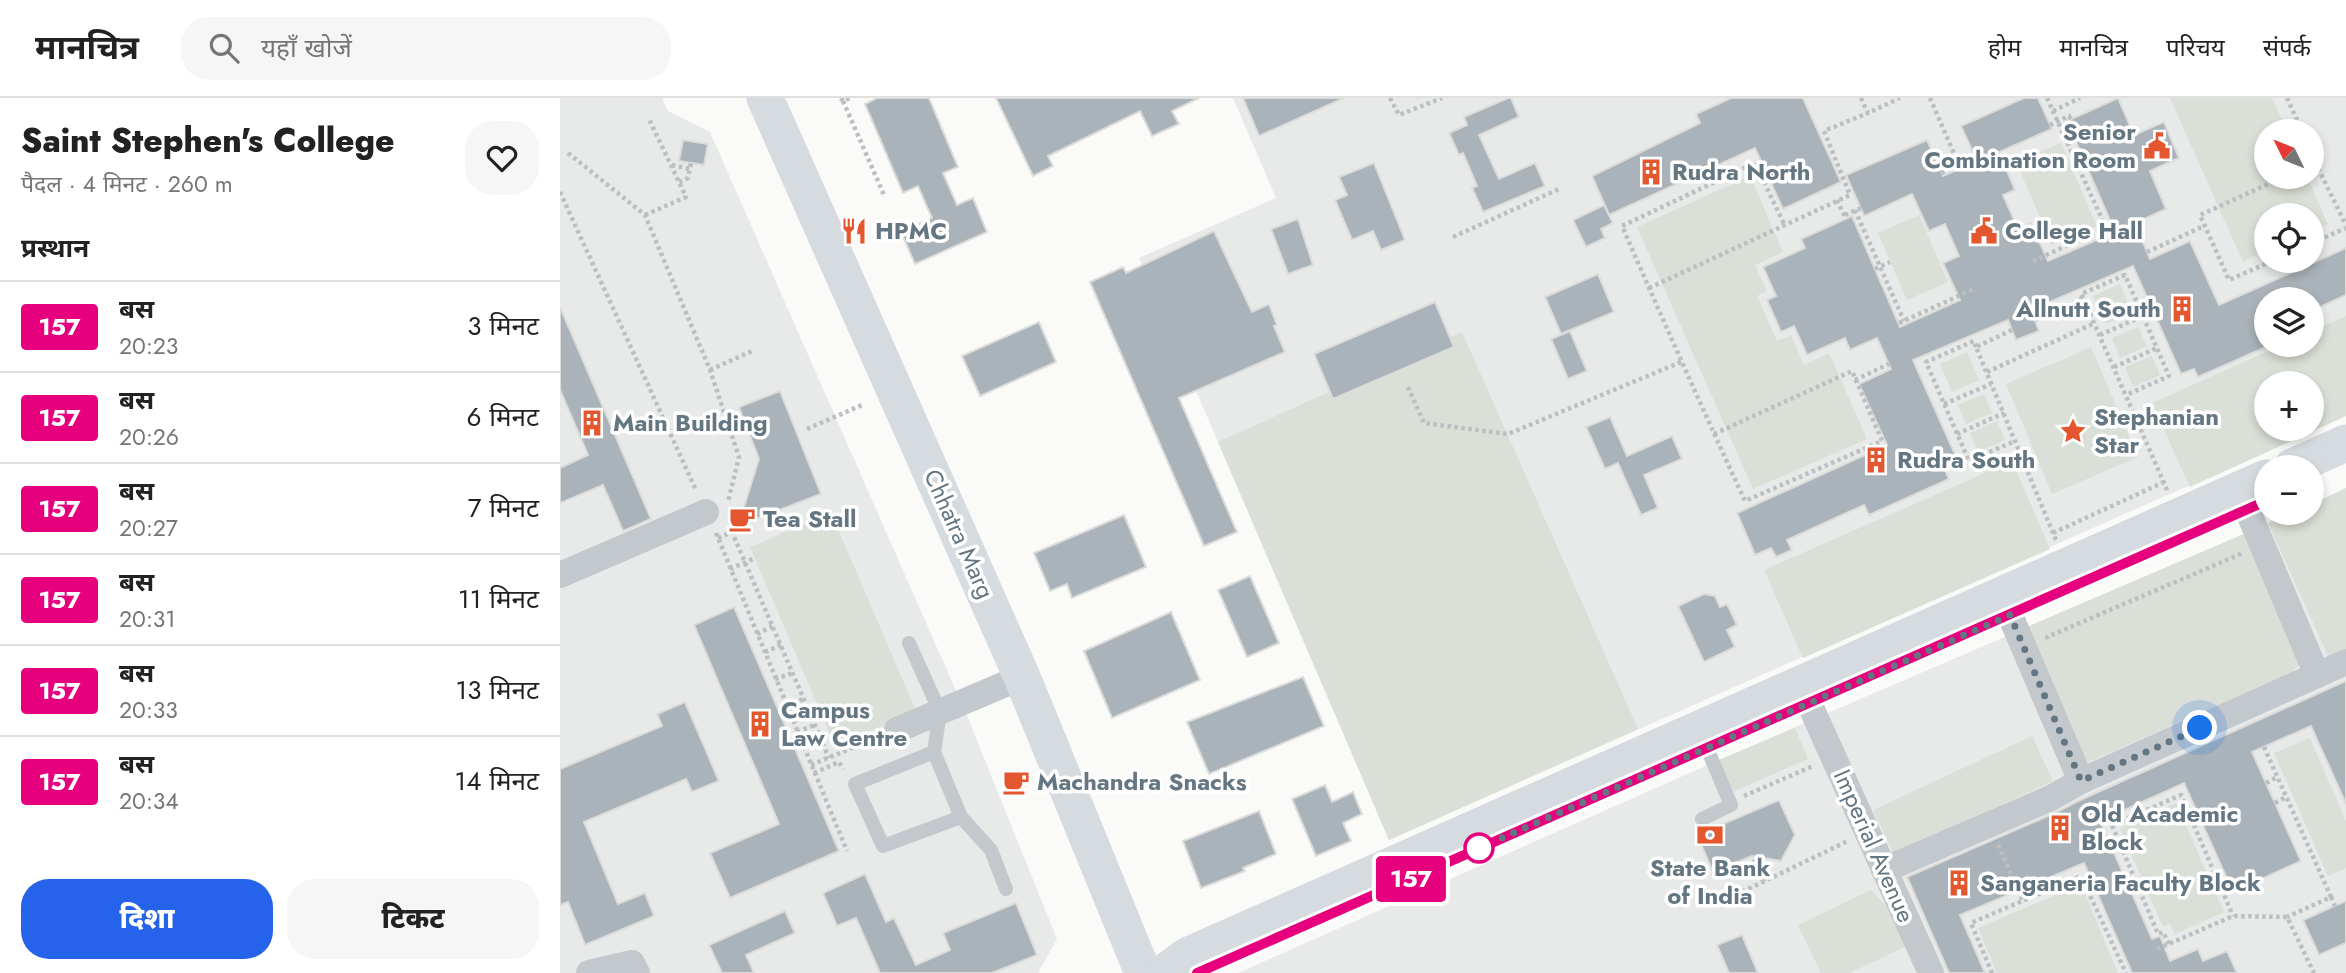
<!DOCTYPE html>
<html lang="hi">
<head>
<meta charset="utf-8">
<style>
  body { margin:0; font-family:Jost,"Noto Sans Devanagari",sans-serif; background:#f6f6f6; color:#222; height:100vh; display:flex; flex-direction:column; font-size:26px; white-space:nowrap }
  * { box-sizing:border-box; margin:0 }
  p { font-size:23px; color:#767676 }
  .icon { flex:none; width:38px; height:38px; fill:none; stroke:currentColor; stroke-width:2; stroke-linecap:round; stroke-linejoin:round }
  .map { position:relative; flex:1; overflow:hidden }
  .details { display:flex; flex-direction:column; background:#fff; width:560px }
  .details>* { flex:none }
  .badge { padding:0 14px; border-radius:5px; font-size:24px; line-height:46px }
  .needle { width:46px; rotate:313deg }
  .fabs { position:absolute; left:1694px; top:21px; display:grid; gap:14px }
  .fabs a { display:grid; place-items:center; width:70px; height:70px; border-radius:50%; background:#fff; box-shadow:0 4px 10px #0003; font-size:35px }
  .you { position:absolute; width:35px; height:35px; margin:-18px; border:5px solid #fff; border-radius:50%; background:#1a73e8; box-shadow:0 0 0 10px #1a73e833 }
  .map>.badge { position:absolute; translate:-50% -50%; box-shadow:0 0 0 4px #fff }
  h2 { padding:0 21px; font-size:26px; line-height:63px }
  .round { display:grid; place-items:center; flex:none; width:74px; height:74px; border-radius:28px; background:#f6f6f6 }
  .head { display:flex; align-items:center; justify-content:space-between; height:119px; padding:0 21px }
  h1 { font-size:33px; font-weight:800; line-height:52px }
  .action { display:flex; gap:14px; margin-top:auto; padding:14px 21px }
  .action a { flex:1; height:80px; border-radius:28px; background:#2563eb; color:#fff; font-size:28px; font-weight:800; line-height:80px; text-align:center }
  .action a+a { background:#f6f6f6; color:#222 }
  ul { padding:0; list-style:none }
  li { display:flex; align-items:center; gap:21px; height:91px; padding:0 21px; border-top:2px solid #e0e0e0 }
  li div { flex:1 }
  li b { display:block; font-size:26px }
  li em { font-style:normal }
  li .badge { min-width:77px; font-weight:700; text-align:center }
  header { display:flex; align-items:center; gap:42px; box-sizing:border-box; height:98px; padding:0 35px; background:#fff; border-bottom:2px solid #e0e0e0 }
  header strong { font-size:33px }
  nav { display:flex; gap:38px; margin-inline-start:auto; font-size:24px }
  .search { width:490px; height:63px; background:#f6f6f6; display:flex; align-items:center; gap:18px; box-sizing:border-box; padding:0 24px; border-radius:28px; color:#767676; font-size:26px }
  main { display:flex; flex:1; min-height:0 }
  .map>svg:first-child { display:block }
  .built { fill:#e8e9e9; fill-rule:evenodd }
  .green { fill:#dadfd7; fill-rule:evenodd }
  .building { fill:#aab3b9; stroke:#dcdcda; stroke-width:2 }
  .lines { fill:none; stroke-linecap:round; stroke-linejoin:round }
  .path { stroke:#bbbfc2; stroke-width:4.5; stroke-dasharray:3.5 3.5; stroke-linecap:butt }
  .lane { stroke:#c3c8cc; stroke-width:14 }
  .street { stroke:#c3c8cc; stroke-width:26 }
  .secondary { stroke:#d6dbdf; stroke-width:37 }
  .line-casing { stroke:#fff; stroke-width:16 }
  .line { stroke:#e6007e; stroke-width:10 }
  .walk { stroke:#657683; stroke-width:7; stroke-dasharray:0 12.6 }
  .stop-dot { fill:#fff; stroke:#e6007e; stroke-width:3.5 }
  .labels { text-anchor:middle; stroke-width:7; stroke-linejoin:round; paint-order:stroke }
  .poi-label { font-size:24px; font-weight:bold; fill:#657683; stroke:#fff; text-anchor:start }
  .street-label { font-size:24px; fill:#657683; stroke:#fff }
</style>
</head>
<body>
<header>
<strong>मानचित्र</strong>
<div class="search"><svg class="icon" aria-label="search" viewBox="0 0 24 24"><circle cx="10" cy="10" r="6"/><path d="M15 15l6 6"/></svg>यहाँ खोजें</div>
<nav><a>होम</a><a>मानचित्र</a><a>परिचय</a><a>संपर्क</a></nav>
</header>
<main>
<section class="details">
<div class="head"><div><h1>Saint Stephen's College</h1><p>पैदल · 4 मिनट · 260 m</p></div><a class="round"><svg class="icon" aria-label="heart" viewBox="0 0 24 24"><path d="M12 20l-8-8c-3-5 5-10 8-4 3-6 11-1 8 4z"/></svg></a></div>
<h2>प्रस्थान</h2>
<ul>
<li><span class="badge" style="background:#e6007e;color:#fff">157</span><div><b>बस</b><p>20:23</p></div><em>3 मिनट</em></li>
<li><span class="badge" style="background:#e6007e;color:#fff">157</span><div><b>बस</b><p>20:26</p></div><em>6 मिनट</em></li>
<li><span class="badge" style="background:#e6007e;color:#fff">157</span><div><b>बस</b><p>20:27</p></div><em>7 मिनट</em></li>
<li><span class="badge" style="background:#e6007e;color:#fff">157</span><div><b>बस</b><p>20:31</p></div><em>11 मिनट</em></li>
<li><span class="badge" style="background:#e6007e;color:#fff">157</span><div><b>बस</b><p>20:33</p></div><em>13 मिनट</em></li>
<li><span class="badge" style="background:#e6007e;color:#fff">157</span><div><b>बस</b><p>20:34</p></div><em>14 मिनट</em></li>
</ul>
<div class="action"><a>दिशा</a><a>टिकट</a></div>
</section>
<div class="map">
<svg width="1786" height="875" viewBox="0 0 1786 875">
  <rect width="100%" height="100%" fill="#fafaf8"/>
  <g class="built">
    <polygon points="0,0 102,0 108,13 150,34 408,620 497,841 478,875 0,875"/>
    <path d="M673 0H1786V318L829 742 579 160 716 100ZM1706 33H1752V79H1706ZM1706 117H1752V163H1706ZM1706 201H1752V247H1706ZM1706 285H1752V331H1706Z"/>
    <polygon points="1786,390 1786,875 678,875 1159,662 1732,415 1752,415 1752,406"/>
  </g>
  <g class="green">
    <polygon points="1610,0 1712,0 1727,33 1706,33 1706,79 1747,79 1768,126 1752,133 1752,117 1706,117 1706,153 1683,164"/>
    <polygon points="1501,45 1537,128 1492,147 1456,64"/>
    <polygon points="1190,78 1223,154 1195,167 1207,193 1197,198 1217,243 1231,237 1244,267 1269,255 1307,341 1193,391 1077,129"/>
    <polygon points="1359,117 1388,184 1347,202 1318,135"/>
    <polygon points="1560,186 1572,214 1546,226 1533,198"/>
    <path d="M1786 218V318L1630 389 1592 305 1722 247H1752V233ZM1706 285H1752V331H1706Z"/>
    <polygon points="1578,229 1587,248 1560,260 1552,240"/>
    <polygon points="902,234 1078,631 829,742 658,344"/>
    <polygon points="1531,249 1578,359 1492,396 1446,286"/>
    <polygon points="1407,254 1419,282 1392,294 1380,266"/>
    <polygon points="1592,258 1600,277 1573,289 1565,269"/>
    <polygon points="1424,296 1432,315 1406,326 1398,307"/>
    <polygon points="1437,323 1445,342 1418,354 1410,335"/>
    <polygon points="1452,363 1490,451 1243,560 1204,472"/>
    <polygon points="1786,390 1786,552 1769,560 1708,425 1732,415 1752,415 1752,406"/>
    <polygon points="271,415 356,613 275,648 190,449"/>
    <polygon points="1689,434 1744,562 1731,575 1526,665 1467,529"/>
    <polygon points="1235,630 1248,661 1172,694 1159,662"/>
    <polygon points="1472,638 1493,683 1334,757 1313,712"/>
    <polygon points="1750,640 1786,723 1786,770 1768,778 1714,655"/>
    <polygon points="1616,705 1664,814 1615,836 1610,826 1603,829 1560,730"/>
    <polygon points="1521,786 1558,875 1437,875 1418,830"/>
    <polygon points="1311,792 1328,810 1346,848 1290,875 1261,875 1238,827"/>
  </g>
  <g class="building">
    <polygon points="317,0 369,0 398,69 383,75 397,107 413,100 427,134 355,166 341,134 372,120 358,88 343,95 305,6"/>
    <polygon points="436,0 639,0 612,13 619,26 592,38 580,13 488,58 493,68 473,78"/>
    <polygon points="683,0 784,0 699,38"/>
    <polygon points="948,0 951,0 959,19 919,37 939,81 975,65 985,88 923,114 912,90 917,88 903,55 899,57 889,35 907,27 904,19"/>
    <polygon points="1171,0 1243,0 1281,84 1223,111 1195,50 1049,117 1032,78 1140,25 1136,16"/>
    <polygon points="1464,0 1478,0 1492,31 1439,54 1455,92 1443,97 1458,131 1471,125 1488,163 1555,134 1507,23 1558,0 1574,37 1604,24 1619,60 1590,73 1606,111 1575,125 1590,161 1630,143 1659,207 1786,150 1786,197 1752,213 1752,201 1706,201 1706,249 1638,279 1634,271 1621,276 1573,168 1471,212 1479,233 1456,242 1448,222 1353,262 1398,363 1384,370 1389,381 1309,417 1304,407 1227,442 1232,452 1216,459 1211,450 1195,457 1177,415 1327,347 1299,286 1331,271 1317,240 1290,252 1285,240 1247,257 1234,228 1221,234 1207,202 1216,198 1203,169 1245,150 1241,141 1292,118 1340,229 1400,202 1383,165 1399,158 1385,126 1369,133 1352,96 1304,118 1286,77 1367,42 1383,78 1417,63 1401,28"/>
    <polygon points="123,42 148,46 144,67 119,63"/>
    <polygon points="814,65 845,142 821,152 813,133 792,142 775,102 787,97 779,79"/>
    <polygon points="1044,107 1053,125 1041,131 1045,140 1026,149 1013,122"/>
    <polygon points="738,121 753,167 728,176 711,131"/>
    <polygon points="654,133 692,214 709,206 717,227 714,228 725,254 619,300 677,434 644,448 530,184 563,169 566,175"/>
    <polygon points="1038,176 1054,214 1001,236 985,199"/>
    <polygon points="875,204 894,249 773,301 754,256"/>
    <polygon points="0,209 91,421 63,433 43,387 0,405 0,370 28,357 0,292"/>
    <polygon points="479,224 496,264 420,298 402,258"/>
    <polygon points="1010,233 1027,273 1008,281 991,241"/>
    <polygon points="220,293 261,396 188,424 183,412 199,361 179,309"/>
    <polygon points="1050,319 1067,358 1112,338 1122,361 1084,377 1098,410 1081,417 1058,365 1045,371 1026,329"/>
    <polygon points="564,417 586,469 512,500 507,486 490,493 474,455"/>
    <polygon points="690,478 719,545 687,559 658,492"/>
    <polygon points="1144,496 1155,498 1160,509 1167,506 1177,527 1167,532 1175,549 1144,564 1118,508"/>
    <polygon points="174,509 279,753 170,800 150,755 219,726 134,527"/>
    <polygon points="611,514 640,582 552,620 524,553"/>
    <polygon points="743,579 764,628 649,676 627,624"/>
    <polygon points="1786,583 1786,706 1751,628 1692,654 1741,763 1673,794 1624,685 1540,723 1592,841 1600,838 1610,863 1638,851 1643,863 1667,853 1677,875 1572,875 1524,765 1400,817 1425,875 1389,875 1347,779 1497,714 1518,703"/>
    <polygon points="125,604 159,683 132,694 126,681 24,724 58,806 85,795 94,818 25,847 8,804 0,807 0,671 102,628 97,616"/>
    <polygon points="765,687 772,704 793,694 802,716 783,725 791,743 756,758 732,701"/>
    <polygon points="1219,702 1235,737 1221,763 1192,758 1153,774 1137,737"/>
    <polygon points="699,713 716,756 683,770 685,773 641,790 623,743"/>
    <polygon points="305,776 326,824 334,820 356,867 390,852 383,835 456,805 477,857 432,875 320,875 296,820 277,828 263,795"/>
    <polygon points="1786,803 1786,845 1759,857 1743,822"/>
    <polygon points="225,813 235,835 186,857 194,875 162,875 149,847"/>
    <polygon points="1182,837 1198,875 1169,875 1157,847"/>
  </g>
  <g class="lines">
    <g class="path">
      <polyline points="281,0 283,3 290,0"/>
      <polyline points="830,0 839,17 882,0"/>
      <polyline points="1301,0 1308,15 1340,0"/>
      <polyline points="1370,0 1399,67"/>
      <polyline points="1487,0 1546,130"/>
      <polyline points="1727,0 1742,33"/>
      <polyline points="283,3 324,97"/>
      <polyline points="1493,13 1520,0"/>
      <polyline points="1490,27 1509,18 1511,21"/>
      <polyline points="8,55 85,117 150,272 179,359 168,404"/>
      <polyline points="1752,56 1755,64 1752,66"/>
      <polyline points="1755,64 1786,127"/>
      <polyline points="112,67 130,71"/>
      <polyline points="1381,75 1415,60"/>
      <polyline points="119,84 128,80 131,65"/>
      <polyline points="0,94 136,392"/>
      <polyline points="1277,102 1286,121"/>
      <polyline points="1295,112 1344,223"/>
      <polyline points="85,117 126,99 89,21"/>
      <polyline points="1285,117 1301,110"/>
      <polyline points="893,139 999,91"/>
      <polyline points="1752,145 1786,130"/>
      <polyline points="1587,154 1644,128"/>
      <polyline points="1473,163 1552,127"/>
      <polyline points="1712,163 1669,182 1640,117 1724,79"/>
      <polyline points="1315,171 1330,164"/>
      <polyline points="1089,190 1290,97 1264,33 1308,15"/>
      <polyline points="1523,200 1521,196 1565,177 1609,278 1566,297"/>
      <polyline points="1475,222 1523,200 1608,394"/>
      <polyline points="1339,225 1414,191"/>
      <polyline points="1452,232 1416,249 1496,442"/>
      <polyline points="1540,237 1583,218"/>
      <polyline points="1416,249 1414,243 1366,264 1409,363 1455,343"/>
      <polyline points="1554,269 1597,250"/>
      <polyline points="150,272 192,253"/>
      <polyline points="1427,274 1535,225"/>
      <polyline points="1295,282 1329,266"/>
      <polyline points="848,289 864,325 948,336 1121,264"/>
      <polyline points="1384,306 1431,286"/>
      <polyline points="247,331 302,307"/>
      <path d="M1154 336 1292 273 1322 343 1185 403C1143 312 1102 220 1062 128L1195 65 1224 126"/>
      <polyline points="1397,336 1444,315"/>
      <polyline points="156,435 287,753"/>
      <polyline points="1493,435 1604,384"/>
      <polyline points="158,440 172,434 269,660"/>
      <polyline points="170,471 195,460"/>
      <polyline points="197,536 213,528"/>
      <polyline points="1488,541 1487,539 1683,455"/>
      <polyline points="205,554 221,547"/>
      <polyline points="215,581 233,575"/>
      <polyline points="226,607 244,601"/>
      <polyline points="237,634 255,627"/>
      <polyline points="1704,649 1771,799 1727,819"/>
      <polyline points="251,667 316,640"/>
      <polyline points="254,675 279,664 283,671"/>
      <polyline points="1706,685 1717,679"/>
      <polyline points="1184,698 1253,668"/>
      <polyline points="1715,705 1726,699"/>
      <polyline points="1438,747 1463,803"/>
      <polyline points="1194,761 1205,784"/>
      <polyline points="1771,799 1775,808"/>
      <polyline points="1157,806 1288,743"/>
      <polyline points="1609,846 1603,834 1598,836 1552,727 1621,697 1673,818"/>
      <polyline points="1597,851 1673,818 1727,819 1754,875"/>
      <polyline points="1432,875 1411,825 1521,778 1566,875"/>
    </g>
    <g class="lane">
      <polyline points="349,545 380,614 374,654 401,719 431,752 446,791"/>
      <polyline points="374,654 295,686 323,748 401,719"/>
      <polyline points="1142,721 1171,707 1147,650"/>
    </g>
    <g class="street">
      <polyline points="1687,411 1757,577"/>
      <polyline points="0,477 146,414"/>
      <polyline points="1450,517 1521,683 1786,564"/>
      <polyline points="1249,605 1371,875"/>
      <polyline points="337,632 462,579"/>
      <polyline points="1324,772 1491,700 1521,683"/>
      <polyline points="29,875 72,865 77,875"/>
    </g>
    <g class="secondary">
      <polyline points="205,0 462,579 583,875"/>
      <polyline points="1732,369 1786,345"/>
      <polyline points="604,875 627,858 645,850 1706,380"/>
    </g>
  </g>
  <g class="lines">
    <g class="line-casing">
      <polyline id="line" points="637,875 1706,403"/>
    </g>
    <use href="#line" class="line"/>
    <polyline class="walk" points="919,750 1450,517 1521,683 1640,630"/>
  </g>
  <defs>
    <g id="civic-bare" transform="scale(2.1)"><path d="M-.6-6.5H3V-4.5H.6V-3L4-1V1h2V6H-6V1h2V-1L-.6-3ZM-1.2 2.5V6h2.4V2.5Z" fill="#e4572e" stroke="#fff" stroke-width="2.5" paint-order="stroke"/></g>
    <g id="building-bare" transform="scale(2.1)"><path d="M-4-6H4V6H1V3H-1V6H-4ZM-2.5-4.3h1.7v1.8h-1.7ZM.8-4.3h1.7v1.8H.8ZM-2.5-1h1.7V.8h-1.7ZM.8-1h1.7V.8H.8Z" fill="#e4572e" stroke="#fff" stroke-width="2.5" paint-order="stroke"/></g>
    <g id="restaurant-bare" transform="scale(2.1)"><path d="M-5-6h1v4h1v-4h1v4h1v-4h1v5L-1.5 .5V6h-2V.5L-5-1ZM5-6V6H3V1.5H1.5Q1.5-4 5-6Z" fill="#e4572e" stroke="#fff" stroke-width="2.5" paint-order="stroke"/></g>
    <g id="sight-bare" transform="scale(2.1)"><path d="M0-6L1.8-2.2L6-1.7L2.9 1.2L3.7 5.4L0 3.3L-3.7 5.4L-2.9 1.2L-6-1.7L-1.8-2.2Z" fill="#e4572e" stroke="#fff" stroke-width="2.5" paint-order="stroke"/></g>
    <g id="cafe-bare" transform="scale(2.1)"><path d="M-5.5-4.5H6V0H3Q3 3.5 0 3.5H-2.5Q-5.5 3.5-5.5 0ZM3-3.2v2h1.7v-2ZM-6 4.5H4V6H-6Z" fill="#e4572e" stroke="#fff" stroke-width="2.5" paint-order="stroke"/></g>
    <g id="bank-bare" transform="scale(2.1)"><path d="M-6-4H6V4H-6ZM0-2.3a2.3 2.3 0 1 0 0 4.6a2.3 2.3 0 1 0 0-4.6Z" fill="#e4572e" stroke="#fff" stroke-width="2.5" paint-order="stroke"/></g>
  </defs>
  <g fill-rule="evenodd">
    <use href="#civic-bare" x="1597" y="48"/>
    <use href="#building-bare" x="1091" y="74"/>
    <use href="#restaurant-bare" x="294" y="133"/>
    <use href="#civic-bare" x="1424" y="133"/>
    <use href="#building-bare" x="1622" y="211"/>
    <use href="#building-bare" x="32" y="325"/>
    <use href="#sight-bare" x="1513" y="333"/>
    <use href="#building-bare" x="1316" y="362"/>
    <use href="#cafe-bare" x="182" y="421"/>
    <use href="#building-bare" x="200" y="626"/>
    <use href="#cafe-bare" x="456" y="684"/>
    <use href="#building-bare" x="1500" y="730"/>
    <use href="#bank-bare" x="1150" y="737"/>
    <use href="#building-bare" x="1399" y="785"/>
  </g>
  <circle class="stop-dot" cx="919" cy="750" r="14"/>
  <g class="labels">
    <g class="poi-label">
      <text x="1576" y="42" text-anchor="end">Senior<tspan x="1576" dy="28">Combination Room</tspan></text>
      <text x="1112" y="82">Rudra North</text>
      <text x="315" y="141">HPMC</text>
      <text x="1445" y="141">College Hall</text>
      <text x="1601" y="219" text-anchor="end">Allnutt South</text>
      <text x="1534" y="327">Stephanian<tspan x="1534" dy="28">Star</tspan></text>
      <text x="53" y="333">Main Building</text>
      <text x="1337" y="370">Rudra South</text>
      <text x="203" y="429">Tea Stall</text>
      <text x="221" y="620">Campus<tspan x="221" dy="28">Law Centre</tspan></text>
      <text x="477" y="692">Machandra Snacks</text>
      <text x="1521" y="724">Old Academic<tspan x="1521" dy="28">Block</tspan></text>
      <text x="1150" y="778" text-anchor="middle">State Bank<tspan x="1150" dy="28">of India</tspan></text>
      <text x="1420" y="793">Sanganeria Faculty Block</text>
    </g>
    <g class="street-label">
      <text transform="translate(399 436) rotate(66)" y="8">Chhatra Marg</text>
      <text transform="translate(1314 748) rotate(66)" y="8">Imperial Avenue</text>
    </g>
  </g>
</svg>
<div class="fabs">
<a><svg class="needle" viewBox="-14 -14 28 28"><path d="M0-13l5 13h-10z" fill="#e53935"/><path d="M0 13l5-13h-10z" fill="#767676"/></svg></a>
<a><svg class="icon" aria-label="locate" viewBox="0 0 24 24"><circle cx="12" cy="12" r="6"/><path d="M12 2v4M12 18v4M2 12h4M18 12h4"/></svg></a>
<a><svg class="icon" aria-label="layers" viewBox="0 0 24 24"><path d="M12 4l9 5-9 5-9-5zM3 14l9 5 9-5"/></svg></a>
<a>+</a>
<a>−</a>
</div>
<div class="you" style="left:1640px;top:630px"></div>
<b class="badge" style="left:851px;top:781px;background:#e6007e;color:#fff">157</b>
</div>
</main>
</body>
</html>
